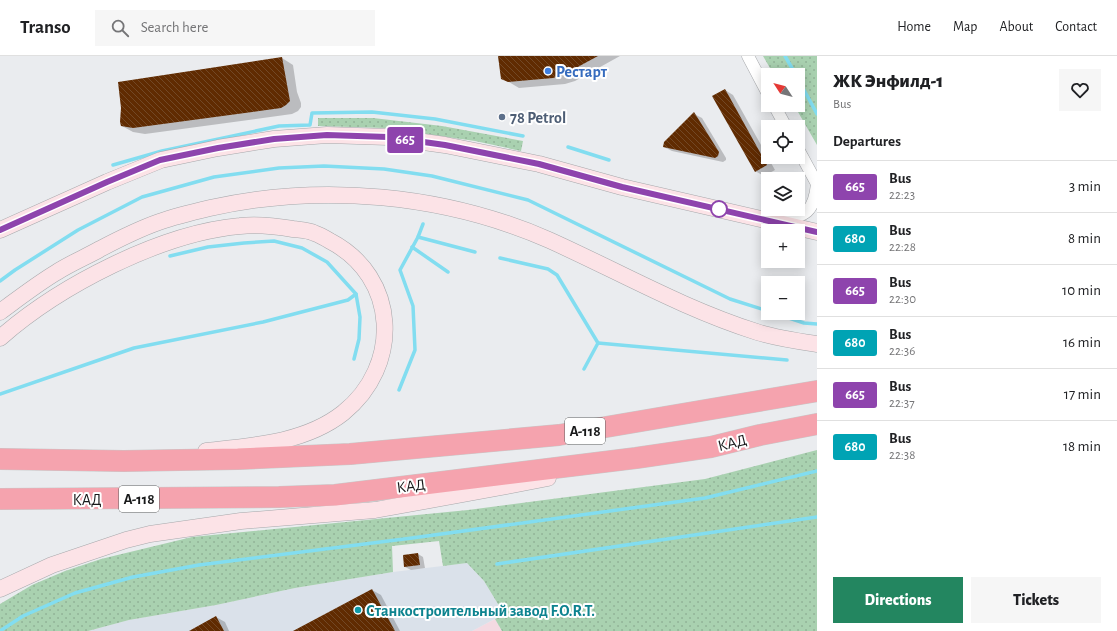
<!DOCTYPE html>
<html lang="en">
<head>
<meta charset="utf-8">
<style>
  body { margin:0; font-family:"Alegreya Sans",sans-serif; background:#f6f6f6; color:#202124; height:100vh; display:flex; flex-direction:column; font-size:15px; white-space:nowrap }
  * { box-sizing:border-box; margin:0 }
  p { font-size:13px; color:#757577 }
  .icon { flex:none; width:22px; height:22px; fill:none; stroke:currentColor; stroke-width:2; stroke-linecap:round; stroke-linejoin:round }
  .map { position:relative; flex:1; overflow:hidden }
  .panel { display:flex; flex-direction:column; background:#fff; width:300px }
  .panel>* { flex:none }
  .badge { padding:0 8px; border-radius:3px; font-size:14px; line-height:26px }
  .needle { width:26px; rotate:306deg }
  .tools { position:absolute; left:761px; top:12px; display:grid; gap:8px }
  .tools a { display:grid; place-items:center; width:44px; height:44px; border-radius:0px; background:#fff; box-shadow:0 2px 10px #0003; font-size:20px }
  .map>.badge { position:absolute; translate:-50% -50%; box-shadow:0 0 0 2px #fff }
  h2 { padding:0 16px; font-size:15px; line-height:36px }
  .round { display:grid; place-items:center; flex:none; width:42px; height:42px; border-radius:0px; background:#f6f6f6 }
  .summary { display:flex; align-items:center; justify-content:space-between; height:68px; padding:0 16px }
  h1 { font-size:19px; font-weight:800; line-height:30px }
  .primary-button { display:flex; gap:8px; margin-top:auto; padding:8px 16px }
  .primary-button a { flex:1; height:46px; border-radius:0px; background:#238660; color:#fff; font-size:16px; font-weight:800; line-height:46px; text-align:center }
  .primary-button a+a { background:#f6f6f6; color:#202124 }
  ul { padding:0; list-style:none }
  li { display:flex; align-items:center; gap:12px; height:52px; padding:0 16px; border-top:1px solid #e0e0e0 }
  li div { flex:1 }
  li b { display:block; font-size:15px }
  li em { font-style:normal }
  li .badge { min-width:44px; font-weight:700; text-align:center }
  header { display:flex; align-items:center; gap:24px; box-sizing:border-box; height:56px; padding:0 20px; background:#fff; border-bottom:1px solid #e0e0e0 }
  header strong { font-size:19px }
  nav { display:flex; gap:22px; margin-inline-start:auto; font-size:14px }
  .search { width:280px; height:36px; background:#f6f6f6; display:flex; align-items:center; gap:10px; box-sizing:border-box; padding:0 14px; border-radius:0px; color:#757577; font-size:15px }
  main { display:flex; flex:1; min-height:0 }
  .map>svg:first-child { display:block }
  .commercial { fill:#f4dae2 }
  .built { fill:#dae1ea }
  .grass { fill:url(#grass-dots) }
  .shadow { fill:#0003 }
  .lines { fill:none; stroke-linecap:round; stroke-linejoin:round }
  .stream { stroke:#82ddf0; stroke-width:3.5 }
  .building { fill:url(#building-back-hatch) }
  .street-casing { stroke:#a6a8ab; stroke-width:13 }
  .secondary-casing { stroke:#a6a8ab; stroke-width:17 }
  .highway-casing { stroke:#c8c8c8; stroke-width:22 }
  .street { stroke:#fff; stroke-width:12 }
  .secondary { stroke:#fce3e7; stroke-width:16 }
  .highway { stroke:#f5a3ae; stroke-width:21 }
  .line-casing { stroke:#fff; stroke-width:9 }
  .line { stroke:#8e44ad; stroke-width:6 }
  .shop-dot { fill:#3f7fe0; stroke:#fff; stroke-width:1.5 }
  .service-dot { fill:#5c6f8a; stroke:#fff; stroke-width:1.5 }
  .stop-dot { fill:#fff; stroke:#8e44ad; stroke-width:2 }
  .culture-dot { fill:#0f9aa8; stroke:#fff; stroke-width:1.5 }
  .labels { text-anchor:middle; stroke-width:4; stroke-linejoin:round; paint-order:stroke }
  .shield { fill:#fff; stroke:#5d5e5f; stroke-width:1 }
  .shield-label { font-size:15px; font-weight:bold; fill:#18191a }
  .shop-label { font-size:16px; font-weight:bold; fill:#366cbe; stroke:#fff; text-anchor:start }
  .service-label { font-size:16px; font-weight:bold; fill:#4e5e75; stroke:#fff; text-anchor:start }
  .street-label { font-size:16px; fill:#18191a; stroke:#fff }
  .culture-label { font-size:16px; font-weight:bold; fill:#0d838f; stroke:#fff; text-anchor:start }
</style>
</head>
<body>
<header>
<strong>Transo</strong>
<div class="search"><svg class="icon" aria-label="search" viewBox="0 0 24 24"><circle cx="10" cy="10" r="6"/><path d="M15 15l6 6"/></svg>Search here</div>
<nav><a>Home</a><a>Map</a><a>About</a><a>Contact</a></nav>
</header>
<main>
<div class="map">
<svg width="817" height="575" viewBox="0 0 817 575">
  <defs>
    <pattern id="grass-dots" width="8" height="8" patternUnits="userSpaceOnUse"><rect width="8" height="8" fill="#a9d1b0"/><path d="M2 2h.1M6 6h.1" fill="none" stroke="#91b397" stroke-width="1.8" stroke-linecap="round"/></pattern>
    <pattern id="building-back-hatch" width="6" height="6" patternUnits="userSpaceOnUse"><rect width="6" height="6" fill="#602b01"/><path d="M-1 5l2 2M0 0l6 6M5-1l2 2" fill="none" stroke="#724826"/></pattern>
  </defs>
  <rect width="100%" height="100%" fill="#eaecef"/>
  <polygon class="commercial" points="495,563 502,575 472,575"/>
  <polygon class="built" points="467,507 484,525 504,558 472,575 88,575 129,564 216,549 295,532 393,516"/>
  <g class="grass">
    <polygon points="763,0 817,0 817,89 794,49 798,49 798,19 774,19"/>
    <polygon points="318,62 373,62 442,70 523,85 521,95 475,85 384,72 318,70"/>
    <polygon points="817,394 817,575 502,575 495,563 504,558 484,525 467,507 443,510 439,485 392,490 393,516 295,532 216,549 129,564 88,575 0,575 0,548 32,529 65,515 101,503 192,481 468,454 705,423"/>
  </g>
  <g class="shadow">
    <polygon points="500,0 620,0 575,25 565,28 519,32 502,22"/>
    <polygon points="282,2 293,9 297,36 301,47 301,51 298,55 292,58 145,78 133,76 122,70"/>
    <polygon points="725,34 733,39 775,114 764,120 755,115"/>
    <polygon points="694,58 702,62 726,102 726,104 723,106 672,95 664,91"/>
    <polygon points="418,498 423,501 425,512 411,514 405,511"/>
    <polygon points="372,534 381,539 400,575 295,575"/>
    <polygon points="216,561 225,566 229,575 191,575"/>
  </g>
  <g class="lines">
    <g class="stream">
      <polyline points="785,0 796,19"/>
      <polyline points="798,23 817,58"/>
      <polyline points="568,91 609,104"/>
      <polyline points="113,109 162,95 279,70 310,69 312,57 372,56 435,63 523,80"/>
      <polyline points="418,181 475,196"/>
      <polyline points="412,191 448,216"/>
      <polyline points="170,200 208,191 244,187 274,185 302,192 327,206 356,238 360,261 359,283 354,303"/>
      <polyline points="500,202 548,213 557,219 598,287 584,313"/>
      <polyline points="0,225 15,214 78,174 142,141 214,121 279,112 324,110 384,113 432,120 528,144 730,243 768,255"/>
      <polyline points="774,257 804,267 817,268"/>
      <polyline points="598,287 787,304"/>
      <polyline points="399,334 415,294 413,250 400,214 418,181 423,168"/>
      <polyline points="0,338 134,292 263,266 348,244 356,238"/>
      <polyline points="497,508 817,461"/>
      <polyline points="0,575 23,560 75,537 133,521 199,509 412,482 705,442 817,415"/>
    </g>
  </g>
  <g class="building">
    <polygon points="498,0 598,0 563,19 553,22 508,26 501,23"/>
    <polygon points="282,1 290,45 286,49 281,52 133,72 121,70 120,66 121,52 118,26"/>
    <polygon points="725,33 767,109 755,116 712,40"/>
    <polygon points="694,56 719,96 718,100 715,102 663,91 664,86"/>
    <polygon points="418,497 420,509 404,511 403,499"/>
    <polygon points="372,533 395,575 293,575"/>
    <polygon points="216,560 224,575 189,575"/>
  </g>
  <g class="lines">
    <g class="street-casing">
      <g id="street">
        <polyline points="748,0 768,38"/>
        <polyline points="774,49 786,71"/>
        <polyline points="798,93 817,128"/>
        <path d="M779 164C806 161 814 156 817 128"/>
      </g>
    </g>
    <g class="secondary-casing">
      <g id="secondary">
        <polyline points="0,174 107,126 161,104 218,92 274,83 327,79 388,81 445,89 539,108 622,131 817,176"/>
        <path d="M0 256C19 242 37 228 57 216 71 207 86 201 100 193 119 183 139 173 159 166 176 160 193 156 210 152 321 127 444 138 549 184 618 215 684 253 757 276 776 282 797 285 817 288"/>
        <path d="M0 282C59 230 161 177 240 170 258 168 275 170 293 173 300 174 308 174 314 177 320 179 325 182 330 185 399 221 402 310 343 357 305 387 252 390 206 395"/>
        <polyline points="0,533 52,509 126,484 150,478 241,465 375,454 507,430 548,422"/>
      </g>
    </g>
    <g class="highway-casing">
      <g id="highway">
        <polyline points="0,403 124,405 238,403 350,398 559,379 817,335"/>
        <polyline points="0,443 279,441 335,439 636,402 711,391 760,379 817,368"/>
      </g>
    </g>
    <use href="#street" class="street"/>
    <use href="#secondary" class="secondary"/>
    <use href="#highway" class="highway"/>
  </g>
  <g class="lines">
    <g class="line-casing">
      <polyline id="line" points="0,174 107,126 160,104 218,92 274,83 327,79 388,81 445,89 539,108 622,131 817,176"/>
    </g>
    <use href="#line" class="line"/>
  </g>
  <circle class="shop-dot" cx="548" cy="15" r="4"/>
  <circle class="service-dot" cx="502" cy="61" r="4"/>
  <circle class="stop-dot" cx="719" cy="153" r="8"/>
  <circle class="culture-dot" cx="358" cy="554" r="4"/>
  <g class="labels">
    <g class="shield">
      <rect x="565" y="362" width="40" height="26" rx="3"/>
      <rect x="119" y="430" width="40" height="26" rx="3"/>
    </g>
    <g class="shield-label">
      <text x="585" y="380">А-118</text>
      <text x="139" y="448">А-118</text>
    </g>
    <g class="shop-label">
      <text x="556" y="21">Рестарт</text>
    </g>
    <g class="service-label">
      <text x="510" y="67">78 Petrol</text>
    </g>
    <g class="street-label">
      <text transform="translate(732 386) rotate(-14)" y="6">КАД</text>
      <text transform="translate(411 429) rotate(-7)" y="6">КАД</text>
      <text x="87" y="449">КАД</text>
    </g>
    <g class="culture-label">
      <text x="366" y="560">Станкостроительный завод F.O.R.T.</text>
    </g>
  </g>
</svg>
<div class="tools">
<a><svg class="needle" viewBox="-14 -14 28 28"><path d="M0-13l5 13h-10z" fill="#e53935"/><path d="M0 13l5-13h-10z" fill="#757577"/></svg></a>
<a><svg class="icon" aria-label="locate" viewBox="0 0 24 24"><circle cx="12" cy="12" r="6"/><path d="M12 2v4M12 18v4M2 12h4M18 12h4"/></svg></a>
<a><svg class="icon" aria-label="layers" viewBox="0 0 24 24"><path d="M12 4l9 5-9 5-9-5zM3 14l9 5 9-5"/></svg></a>
<a>+</a>
<a>−</a>
</div>
<b class="badge" style="left:405px;top:84px;background:#8e44ad;color:#fff">665</b>
</div>
<section class="panel">
<div class="summary"><div><h1>ЖК Энфилд-1</h1><p>Bus</p></div><a class="round"><svg class="icon" aria-label="heart" viewBox="0 0 24 24"><path d="M12 20l-8-8c-3-5 5-10 8-4 3-6 11-1 8 4z"/></svg></a></div>
<h2>Departures</h2>
<ul>
<li><span class="badge" style="background:#8e44ad;color:#fff">665</span><div><b>Bus</b><p>22:23</p></div><em>3 min</em></li>
<li><span class="badge" style="background:#00a3b4;color:#fff">680</span><div><b>Bus</b><p>22:28</p></div><em>8 min</em></li>
<li><span class="badge" style="background:#8e44ad;color:#fff">665</span><div><b>Bus</b><p>22:30</p></div><em>10 min</em></li>
<li><span class="badge" style="background:#00a3b4;color:#fff">680</span><div><b>Bus</b><p>22:36</p></div><em>16 min</em></li>
<li><span class="badge" style="background:#8e44ad;color:#fff">665</span><div><b>Bus</b><p>22:37</p></div><em>17 min</em></li>
<li><span class="badge" style="background:#00a3b4;color:#fff">680</span><div><b>Bus</b><p>22:38</p></div><em>18 min</em></li>
</ul>
<div class="primary-button"><a>Directions</a><a>Tickets</a></div>
</section>
</main>
</body>
</html>
